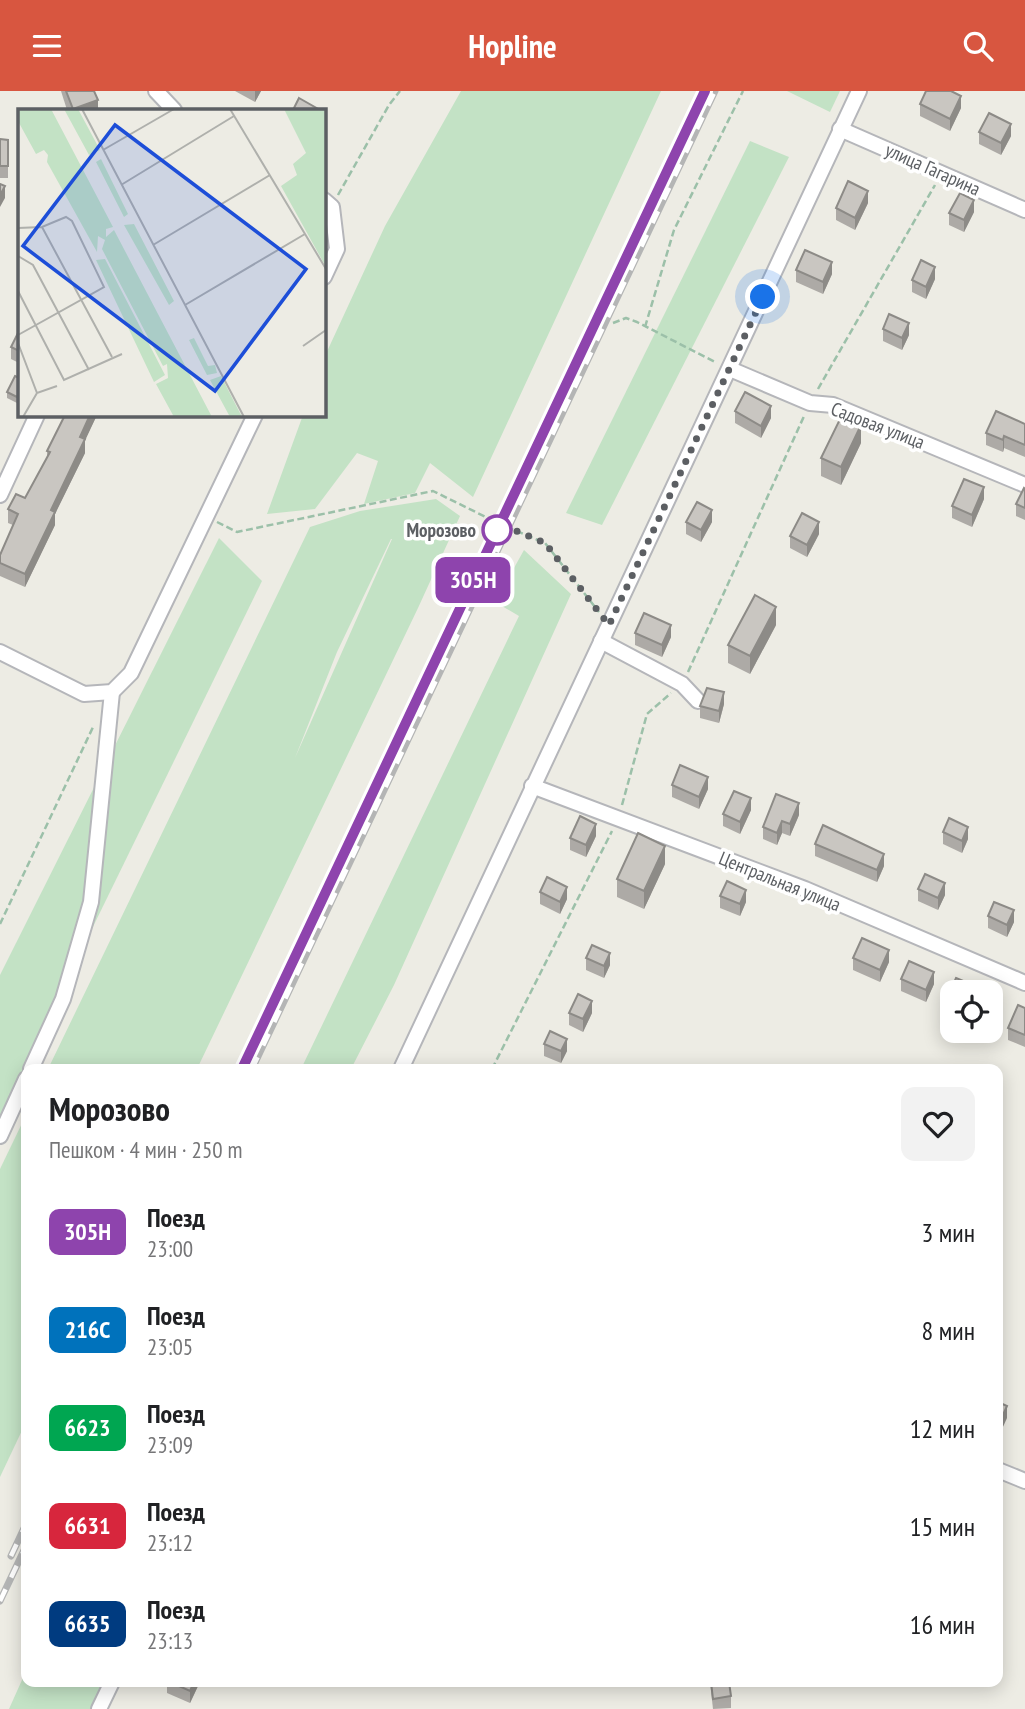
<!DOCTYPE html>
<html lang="ru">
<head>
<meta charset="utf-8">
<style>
  body { margin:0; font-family:"PT Sans Narrow",sans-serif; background:#f2f2f2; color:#202124; height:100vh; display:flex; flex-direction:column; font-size:26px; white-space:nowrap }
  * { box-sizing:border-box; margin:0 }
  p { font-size:23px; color:#757577 }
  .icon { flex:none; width:38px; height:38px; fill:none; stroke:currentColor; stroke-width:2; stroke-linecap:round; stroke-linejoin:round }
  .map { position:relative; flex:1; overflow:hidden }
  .drawer { position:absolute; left:21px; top:973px; width:982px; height:623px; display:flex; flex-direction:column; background:#fff; border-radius:14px; box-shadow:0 4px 18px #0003 }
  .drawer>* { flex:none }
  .badge { padding:0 14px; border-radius:10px; font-size:24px; line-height:46px }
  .controls { position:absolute; left:940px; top:889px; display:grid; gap:14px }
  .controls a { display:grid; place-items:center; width:63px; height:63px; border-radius:14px; background:#fff; box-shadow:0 4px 18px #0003; font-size:35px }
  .you { position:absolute; width:35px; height:35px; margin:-18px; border:5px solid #fff; border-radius:50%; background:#1a73e8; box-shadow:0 0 0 10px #1a73e833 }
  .map>.badge { position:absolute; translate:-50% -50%; box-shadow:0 0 0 4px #fff }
  .round { display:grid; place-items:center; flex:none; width:74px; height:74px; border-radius:14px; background:#f2f2f2 }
  .summary { display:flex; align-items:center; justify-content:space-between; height:119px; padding:0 28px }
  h1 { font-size:33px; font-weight:700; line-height:52px }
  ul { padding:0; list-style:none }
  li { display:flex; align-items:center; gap:21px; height:98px; padding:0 28px }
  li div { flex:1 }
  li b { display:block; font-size:26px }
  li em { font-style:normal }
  li .badge { min-width:77px; font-weight:700; text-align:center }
  header { display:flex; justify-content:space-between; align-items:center; height:91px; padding:0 28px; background:#d85640; color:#fff; font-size:32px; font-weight:700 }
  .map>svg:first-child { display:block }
  .green { fill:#c3e2c5; fill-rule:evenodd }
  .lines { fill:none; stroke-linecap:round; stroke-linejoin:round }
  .minor-casing { stroke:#b5b6ba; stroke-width:18 }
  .path { stroke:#9cc0a9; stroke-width:2.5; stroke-dasharray:7 3.5; stroke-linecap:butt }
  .minor { stroke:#fff; stroke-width:14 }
  .rail-casing { stroke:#b4b5b5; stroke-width:7 }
  .rail { stroke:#fff; stroke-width:4.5; stroke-dasharray:13; stroke-linecap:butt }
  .wall { fill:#adaaa6 }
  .shaded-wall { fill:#8d8b87 }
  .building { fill:#c9c6c1; stroke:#8d8b87; stroke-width:2 }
  .line-casing { stroke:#fff; stroke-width:16 }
  .line { stroke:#8e44ad; stroke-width:10 }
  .walk { stroke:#5c5f63; stroke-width:7; stroke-dasharray:0 12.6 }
  .stop-dot { fill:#fff; stroke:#8e44ad; stroke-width:3.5 }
  .labels { text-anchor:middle; stroke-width:7; stroke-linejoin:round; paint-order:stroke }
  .street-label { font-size:19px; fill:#5c5f63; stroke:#fff }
  .stop-label { font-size:19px; font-weight:bold; fill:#5c5f63; stroke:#fff; text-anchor:end }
  .inset-road { fill:none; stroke:#afb0ac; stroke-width:2 }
  .view { fill:#1d4ed8; fill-opacity:0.15; stroke:#1d4ed8; stroke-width:3.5 }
  .inset-edge { fill:none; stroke:#5c5f63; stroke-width:3.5 }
</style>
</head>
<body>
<header><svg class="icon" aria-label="menu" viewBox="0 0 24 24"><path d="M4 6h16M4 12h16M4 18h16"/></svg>Hopline<svg class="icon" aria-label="search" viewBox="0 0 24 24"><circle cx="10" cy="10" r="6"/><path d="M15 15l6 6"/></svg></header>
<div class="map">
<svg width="1025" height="1618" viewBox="0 0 1025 1618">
  <rect width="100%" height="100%" fill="#edece4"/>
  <g class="green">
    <polygon points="461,0 661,0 473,406 430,372 415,402 364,413 378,370 357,362 315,418 267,423 303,324 324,324 324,267 385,135"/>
    <polygon points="787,0 840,0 830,21"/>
    <polygon points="750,50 789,66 602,434 566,422"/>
    <path d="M436 408 460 425 418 517 197 978H48L310 436 360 420ZM391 448H392L295 667 337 561Z"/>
    <polygon points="219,447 262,490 0,1026 0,884"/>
    <polygon points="524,459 571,503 394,894 351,978 301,978 519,525 495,511"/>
    <polygon points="26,1024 26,1331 0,1386 0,1078"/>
    <polygon points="26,1580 26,1591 103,1591 90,1618 9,1618"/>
  </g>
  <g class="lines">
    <g class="minor-casing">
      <g id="minor">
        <polyline points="156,0 174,19"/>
        <polyline points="840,38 1025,119"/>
        <polyline points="324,109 332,116 337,158 324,186"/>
        <polyline points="730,278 810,312 833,314 1025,394"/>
        <polyline points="0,404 37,324"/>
        <polyline points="601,550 682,593 698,610"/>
        <polyline points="0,561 84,603 112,601 131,582 255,324"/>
        <polyline points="532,695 805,798 1025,892"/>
        <polyline points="31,978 63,908 91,811 112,601"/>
        <polyline points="401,978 859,0"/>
        <polyline points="0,1045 26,988"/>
        <polyline points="998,1379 1025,1390"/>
        <polyline points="99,1618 112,1591"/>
      </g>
    </g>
    <g class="path">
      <polyline points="338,104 389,14 400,0"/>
      <polyline points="613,232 626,227 637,231 717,272"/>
      <polyline points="645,236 674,139 743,0"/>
      <polyline points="818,298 935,94"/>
      <polyline points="217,431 237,441 433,400 500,433 545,452 599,521"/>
      <polyline points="688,581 805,323"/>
      <polyline points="622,714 647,623 671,602"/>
      <polyline points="0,833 94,634"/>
      <polyline points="492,978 612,740"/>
    </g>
    <use href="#minor" class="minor"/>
    <g class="rail-casing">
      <g id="rail">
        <polyline points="252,978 715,0"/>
        <polyline points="11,1465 26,1433"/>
        <polyline points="0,1510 26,1455"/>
      </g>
    </g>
    <use href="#rail" class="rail"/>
  </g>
  <g class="wall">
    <polygon points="61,0 94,0 98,19 67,19"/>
    <polygon points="235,0 261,0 255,11"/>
    <polygon points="920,13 961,17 950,40 920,25"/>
    <polygon points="979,41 1011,45 1001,64 979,53"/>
    <polygon points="0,48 8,49 8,87 0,87"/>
    <polygon points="868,112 855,139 836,129 836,117"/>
    <polygon points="974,121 964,141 949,134 949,122"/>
    <polygon points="796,179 832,183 823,203 796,191"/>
    <polygon points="935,188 926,208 912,201 912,189"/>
    <polygon points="883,238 909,244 902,259 883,250"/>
    <polygon points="19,240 19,272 11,268 11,256"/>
    <polygon points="19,287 19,307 17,312 7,307 7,301"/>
    <polygon points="735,320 771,327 761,347 735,332"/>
    <polygon points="65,324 97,324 85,348 85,362 55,423 55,434 25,496 0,485 0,464 13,434 8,432 8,418 25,407 47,366 47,360"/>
    <polygon points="1025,333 1025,366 1004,357 1003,361 986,354 986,342"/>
    <polygon points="861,352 841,394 821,385 821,367"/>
    <polygon points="1025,398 1025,429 1016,425 1016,413"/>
    <polygon points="984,408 972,436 952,427 952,415"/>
    <polygon points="686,431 712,431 701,451 686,443"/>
    <polygon points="819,443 807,466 790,457 790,445"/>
    <polygon points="776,534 750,583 728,572 728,554"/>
    <polygon points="635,542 671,546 662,566 635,554"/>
    <polygon points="724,613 719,632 700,627 700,615"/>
    <polygon points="672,694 708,698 699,718 672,706"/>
    <polygon points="751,719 740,743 723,735 723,723"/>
    <polygon points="799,724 790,745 782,742 777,754 763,748 763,736"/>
    <polygon points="943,741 968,748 962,762 943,753"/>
    <polygon points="596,745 586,766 570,759 570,747"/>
    <polygon points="815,753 884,775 877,791 815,765"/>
    <polygon points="665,773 644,818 617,806 617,788"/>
    <polygon points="918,798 945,804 938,819 918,810"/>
    <polygon points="540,801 567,808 560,823 540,813"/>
    <polygon points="720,805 746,811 740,825 720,817"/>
    <polygon points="988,825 1014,831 1007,846 988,837"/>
    <polygon points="586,867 610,874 604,887 586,879"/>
    <polygon points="853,867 889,871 880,891 853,879"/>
    <polygon points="956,887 973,894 973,901 952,901 952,924 946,922 946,910"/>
    <polygon points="901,888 934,893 926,911 901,900"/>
    <polygon points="1025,917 1025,956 1008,949 1008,937"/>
    <polygon points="569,922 592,922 583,941 569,934"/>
    <polygon points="544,953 567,960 561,972 544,965"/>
    <polygon points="167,1591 198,1591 198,1595 190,1612 167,1602"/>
    <polygon points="710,1591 729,1591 731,1605 731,1617 713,1618"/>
  </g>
  <g class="shaded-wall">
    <polygon points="255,0 261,0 255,11"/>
    <polygon points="961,5 961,17 950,40 950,28"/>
    <polygon points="98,9 98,19 73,19 73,18"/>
    <polygon points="1011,33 1011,45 1001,64 1001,52"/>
    <polygon points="5,95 5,107 0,116 0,104"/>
    <polygon points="868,100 868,112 855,139 855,127"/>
    <polygon points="974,109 974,121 964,141 964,129"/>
    <polygon points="832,171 832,183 823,203 823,191"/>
    <polygon points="935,176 935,188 926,208 926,196"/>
    <polygon points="909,232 909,244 902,259 902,247"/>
    <polygon points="771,315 771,327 761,347 761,335"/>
    <polygon points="90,324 97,324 83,354 85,348 85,362 55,423 55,434 25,496 25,483 80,346"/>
    <polygon points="861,334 861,352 841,394 841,376"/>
    <polygon points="1004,345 1004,357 1003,361 1003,349"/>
    <polygon points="984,396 984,408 972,436 972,424"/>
    <polygon points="712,419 712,431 701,451 701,439"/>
    <polygon points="819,431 819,443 807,466 807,454"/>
    <polygon points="776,516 776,534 750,583 750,565"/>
    <polygon points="671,534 671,546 662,566 662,554"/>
    <polygon points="724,601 724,613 719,632 719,620"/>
    <polygon points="708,686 708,698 699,718 699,706"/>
    <polygon points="751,707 751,719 740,743 740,731"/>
    <polygon points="799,712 799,724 790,745 790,733"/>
    <polygon points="782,730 782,742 777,754 777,742"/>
    <polygon points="596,733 596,745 586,766 586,754"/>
    <polygon points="968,736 968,748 962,762 962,750"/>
    <polygon points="665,755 665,773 644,818 644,800"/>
    <polygon points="884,763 884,775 877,791 877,779"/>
    <polygon points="945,792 945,804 938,819 938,807"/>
    <polygon points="567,796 567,808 560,823 560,811"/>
    <polygon points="746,799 746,811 740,825 740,813"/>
    <polygon points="1014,819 1014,831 1007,846 1007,834"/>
    <polygon points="889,859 889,871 880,891 880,879"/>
    <polygon points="610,862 610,874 604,887 604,875"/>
    <polygon points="934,881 934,893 926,911 926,899"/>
    <polygon points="592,910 592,922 583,941 583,928"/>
    <polygon points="567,948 567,960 561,972 561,960"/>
    <polygon points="1007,1315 1007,1327 998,1347 998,1335"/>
    <polygon points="194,1591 198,1591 198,1595 190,1612 190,1600"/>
  </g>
  <g class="building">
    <polygon points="66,0 94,0 98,9 73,18"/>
    <polygon points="926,0 951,0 961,5 950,28 920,13"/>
    <polygon points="299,7 320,19 293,19"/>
    <polygon points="989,22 1011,33 1001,52 979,41"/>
    <polygon points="0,48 8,49 8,75 0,75"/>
    <polygon points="848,90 868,100 855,127 836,117"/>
    <polygon points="0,93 5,95 0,104"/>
    <polygon points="960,102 974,109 964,129 949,122"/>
    <polygon points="805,159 832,171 823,191 796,179"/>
    <polygon points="921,169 935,176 926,196 912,189"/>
    <polygon points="889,223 909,232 902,247 883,238"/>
    <polygon points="19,240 19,260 11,256"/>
    <polygon points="15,285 19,287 19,301 17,306 7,301"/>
    <polygon points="745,301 771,315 761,335 735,320"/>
    <polygon points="996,320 1025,333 1025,354 1004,345 1003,349 986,342"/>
    <polygon points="65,324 90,324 80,346 85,348 51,419 55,421 25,483 0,472 0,464 18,423 8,418 16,403 25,407 50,361 47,360"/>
    <polygon points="842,324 861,334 841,376 821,367"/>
    <polygon points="964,388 984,396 972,424 952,415"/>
    <polygon points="1024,397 1025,398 1025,417 1016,413"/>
    <polygon points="697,411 712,419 701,439 686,431"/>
    <polygon points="802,422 819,431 807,454 790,445"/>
    <polygon points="755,504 776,516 750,565 728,554"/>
    <polygon points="644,522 671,534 662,554 635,542"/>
    <polygon points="707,597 724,601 719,620 700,615"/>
    <polygon points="680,674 708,686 699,706 672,694"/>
    <polygon points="734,700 751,707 740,731 723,723"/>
    <polygon points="776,703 799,712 790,733 782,730 777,742 763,736"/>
    <polygon points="580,725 596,733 586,754 570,747"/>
    <polygon points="949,727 968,736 962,750 943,741"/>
    <polygon points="823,734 884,763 877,779 815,753"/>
    <polygon points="638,742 665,755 644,800 617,788"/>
    <polygon points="925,783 945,792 938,807 918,798"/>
    <polygon points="547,786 567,796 560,811 540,801"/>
    <polygon points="727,790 746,799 740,813 720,805"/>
    <polygon points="994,811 1014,819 1007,834 988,825"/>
    <polygon points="862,847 889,859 880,879 853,867"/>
    <polygon points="592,854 610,862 604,875 586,867"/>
    <polygon points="909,870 934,881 926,899 901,888"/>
    <polygon points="956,887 973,894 970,901 952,901 952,912 946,910"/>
    <polygon points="578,903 592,910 583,928 569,922"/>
    <polygon points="1018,914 1025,917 1025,944 1008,937"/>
    <polygon points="550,940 567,948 561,960 544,953"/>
    <polygon points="998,1311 1007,1315 998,1335"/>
    <polygon points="170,1591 194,1591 190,1600"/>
    <polygon points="711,1591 729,1591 731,1605 713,1608"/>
  </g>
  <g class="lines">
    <g class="line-casing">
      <polyline id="line" points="242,978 705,0"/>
    </g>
    <use href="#line" class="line"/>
    <polyline class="walk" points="497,439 500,433 545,452 609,534 763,206"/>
  </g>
  <circle class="stop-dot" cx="497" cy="439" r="14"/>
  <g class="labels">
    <g class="street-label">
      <text transform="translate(933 78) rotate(24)" y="7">улица Гагарина</text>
      <text transform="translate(878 334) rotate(21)" y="7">Садовая улица</text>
      <text transform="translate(780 790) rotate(22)" y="7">Центральная улица</text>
    </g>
    <g class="stop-label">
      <text x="476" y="446">Морозово</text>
    </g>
  </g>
  <g transform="translate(18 18)">
    <rect width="308" height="308" fill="#edece4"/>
    <path d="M0 0H33L95 118 88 120V128L96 121 194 308H156L138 275 150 269 149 255 145 257 84 140 87 131 80 127 79 143 29 53 30 46 26 41 18 45 0 12ZM46 0H60L82 41 71 46ZM266 0H308V158L263 77 279 66 275 55 288 44ZM83 50 110 105 106 108 78 53ZM116 115 156 192 151 196 106 116ZM87 150 147 266 136 273 78 151ZM176 229 190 257 197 256 199 264 189 266 171 231ZM203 267 224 308H212L192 271Z" fill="#c3e2c5"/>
    <path class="inset-road" d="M64 0 226 308M212 0 308 160M85 41 156 0M103 76 216 7M24 118 94 248M0 119 24 118 48 108 54 112 86 178 0 226M135 136 252 66M0 147 15 156 71 261M0 182 46 271 104 245M167 196 287 125M0 234 19 284 39 277M285 237 308 221M5 308 19 284"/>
    <path class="view" d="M97 16 288 160 197 282 5 137Z"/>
    <rect width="308" height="308" class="inset-edge"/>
  </g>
</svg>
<div class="controls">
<a><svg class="icon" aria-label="locate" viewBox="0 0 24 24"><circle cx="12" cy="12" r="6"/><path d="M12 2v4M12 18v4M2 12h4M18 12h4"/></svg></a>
</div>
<div class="you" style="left:763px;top:206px"></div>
<b class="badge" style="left:473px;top:489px;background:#8e44ad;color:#fff">305Н</b>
<section class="drawer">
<div class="summary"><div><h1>Морозово</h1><p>Пешком · 4 мин · 250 m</p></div><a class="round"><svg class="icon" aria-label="heart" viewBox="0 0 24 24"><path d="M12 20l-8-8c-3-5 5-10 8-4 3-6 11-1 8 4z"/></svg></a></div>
<ul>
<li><span class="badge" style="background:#8e44ad;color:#fff">305Н</span><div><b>Поезд</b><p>23:00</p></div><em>3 мин</em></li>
<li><span class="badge" style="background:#0072bc;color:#fff">216С</span><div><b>Поезд</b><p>23:05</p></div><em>8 мин</em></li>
<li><span class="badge" style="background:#00a651;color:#fff">6623</span><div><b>Поезд</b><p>23:09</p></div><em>12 мин</em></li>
<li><span class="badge" style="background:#d7263d;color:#fff">6631</span><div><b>Поезд</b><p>23:12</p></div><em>15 мин</em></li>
<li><span class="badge" style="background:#003b80;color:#fff">6635</span><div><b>Поезд</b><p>23:13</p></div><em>16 мин</em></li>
</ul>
</section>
</div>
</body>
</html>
